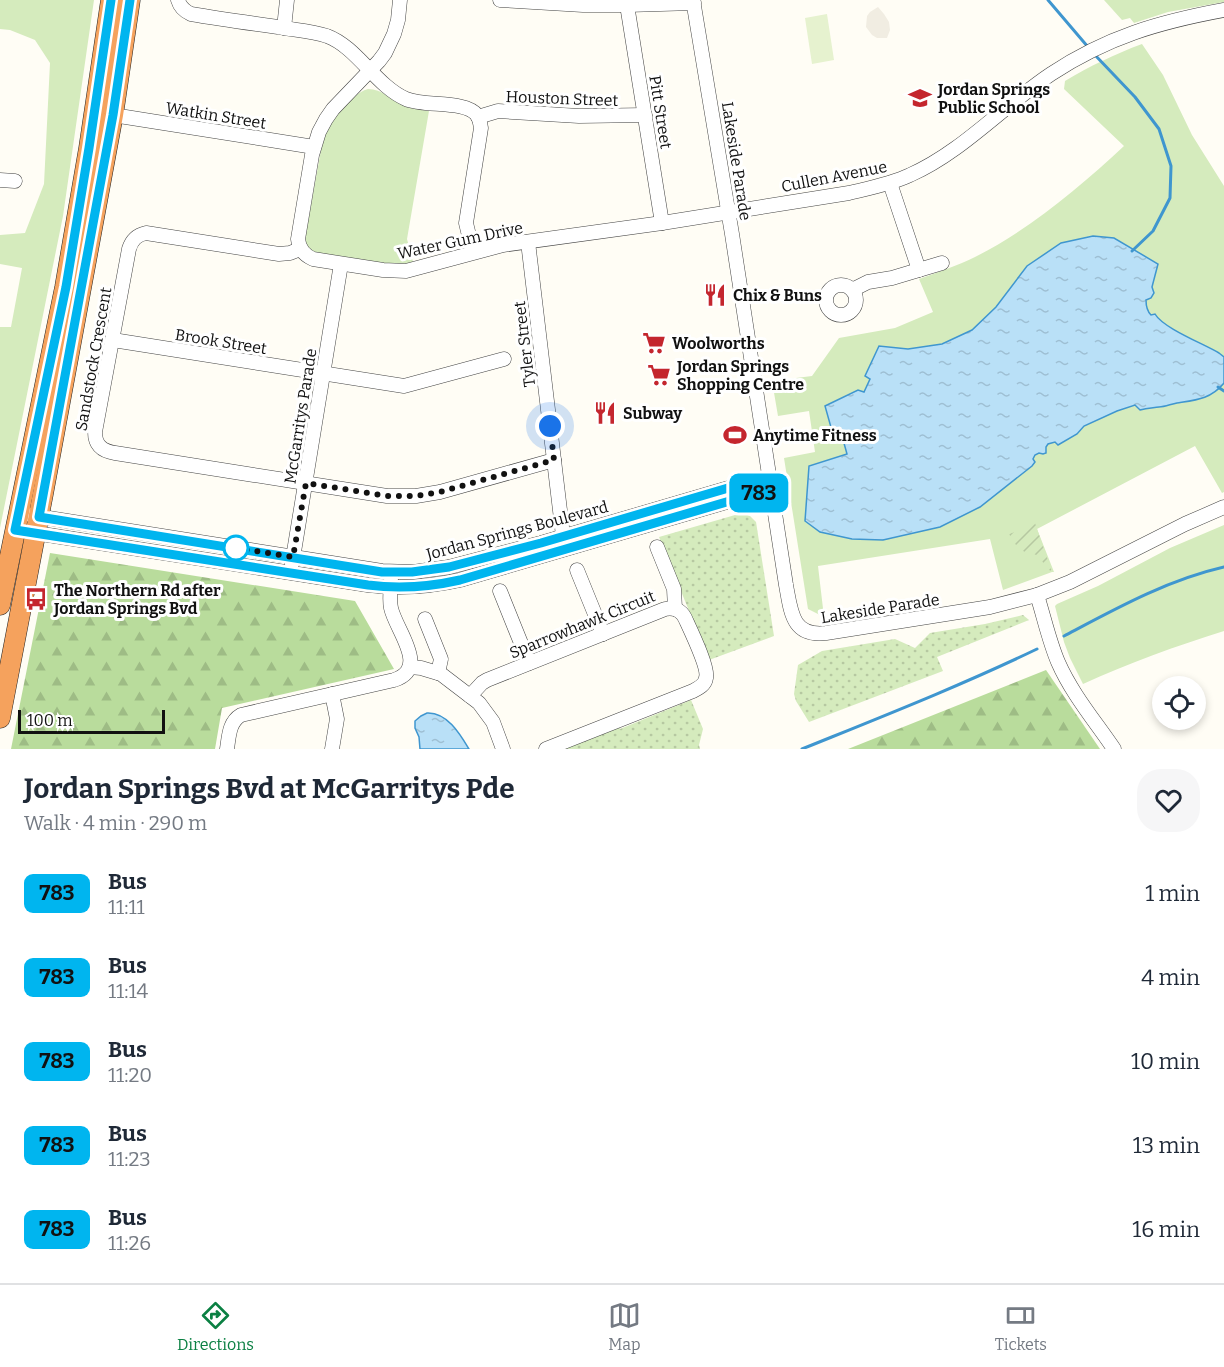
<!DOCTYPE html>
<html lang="en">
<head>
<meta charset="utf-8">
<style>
  body { margin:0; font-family:Bitter,serif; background:#f6f6f7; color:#1f2937; height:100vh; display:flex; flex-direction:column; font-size:22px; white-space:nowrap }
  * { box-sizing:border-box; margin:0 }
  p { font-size:20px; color:#747a83 }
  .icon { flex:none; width:33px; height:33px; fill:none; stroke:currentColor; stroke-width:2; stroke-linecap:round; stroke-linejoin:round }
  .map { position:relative; height:749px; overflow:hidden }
  .details { display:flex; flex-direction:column; background:#fff; flex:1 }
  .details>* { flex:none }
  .badge { padding:0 12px; border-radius:9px; font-size:21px; line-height:39px }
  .controls { position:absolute; left:1152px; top:676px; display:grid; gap:12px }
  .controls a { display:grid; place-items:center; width:54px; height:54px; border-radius:50%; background:#fff; box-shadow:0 3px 9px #0003; font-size:30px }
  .scale { position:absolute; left:18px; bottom:15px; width:147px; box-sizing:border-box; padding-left:6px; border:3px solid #111; border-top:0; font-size:16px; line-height:21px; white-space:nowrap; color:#111; -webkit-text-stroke:4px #fff; paint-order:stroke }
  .you { position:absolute; width:30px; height:30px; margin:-15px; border:4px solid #fff; border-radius:50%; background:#1a73e8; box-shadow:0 0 0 9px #1a73e833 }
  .map>.badge { position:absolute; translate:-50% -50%; box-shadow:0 0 0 3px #fff }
  .round { display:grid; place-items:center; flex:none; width:63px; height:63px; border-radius:24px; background:#f6f6f7 }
  .overview { display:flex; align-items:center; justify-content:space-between; height:102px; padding:0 24px }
  h1 { font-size:28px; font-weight:700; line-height:45px }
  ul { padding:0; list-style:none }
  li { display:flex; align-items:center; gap:18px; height:84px; padding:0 24px }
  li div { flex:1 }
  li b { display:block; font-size:22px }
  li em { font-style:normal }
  li .badge { min-width:66px; font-weight:700; text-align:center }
  .tabs { display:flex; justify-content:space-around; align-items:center; height:84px; border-top:2px solid #e0e1e3; background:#fff; font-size:16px; color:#747a83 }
  .tabs a { display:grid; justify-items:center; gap:3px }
  .tabs .on { color:#0b8043 }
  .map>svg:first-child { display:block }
  .grass { fill:url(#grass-dots) }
  .forest { fill:url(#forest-firs) }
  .park { fill:#d5ebbd }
  .garden { fill:url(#garden-furrows) }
  .pitch { fill:#e6f2cf }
  .plaza { fill:#f1ede2 }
  .water { fill:url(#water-ripples); stroke:#3f96cf; stroke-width:1.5 }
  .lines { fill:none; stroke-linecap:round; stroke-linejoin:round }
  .stream { stroke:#3f96cf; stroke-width:3 }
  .minor-casing { stroke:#444; stroke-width:15 }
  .highway-casing { stroke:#222; stroke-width:21 }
  .minor { stroke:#fff; stroke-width:14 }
  .highway { stroke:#f5a25d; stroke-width:20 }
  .line-casing { stroke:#fff; stroke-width:14 }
  .line { stroke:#00b5ef; stroke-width:9 }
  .walk { stroke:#111; stroke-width:6; stroke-dasharray:0 10.8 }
  .stop-dot { fill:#fff; stroke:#00b5ef; stroke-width:3 }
  .labels { text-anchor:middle; stroke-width:6; stroke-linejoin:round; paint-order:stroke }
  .poi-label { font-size:16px; font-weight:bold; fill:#111; stroke:#fff; text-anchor:start }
  .street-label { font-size:16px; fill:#111; stroke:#fff }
</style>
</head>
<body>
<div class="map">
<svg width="1224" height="749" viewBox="0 0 1224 749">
  <defs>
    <pattern id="grass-dots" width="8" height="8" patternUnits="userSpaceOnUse" patternTransform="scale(1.5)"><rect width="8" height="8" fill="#d5ebbd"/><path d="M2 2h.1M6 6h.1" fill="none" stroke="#b6c8a1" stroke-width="1.8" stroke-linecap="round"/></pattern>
    <pattern id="forest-firs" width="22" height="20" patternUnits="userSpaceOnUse" patternTransform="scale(1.5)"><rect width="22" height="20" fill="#b9dc9c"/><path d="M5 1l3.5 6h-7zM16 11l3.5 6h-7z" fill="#9ebc85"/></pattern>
    <pattern id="garden-furrows" width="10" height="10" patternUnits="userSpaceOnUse" patternTransform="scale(1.5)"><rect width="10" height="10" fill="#d5ebbd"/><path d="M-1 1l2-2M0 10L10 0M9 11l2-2" fill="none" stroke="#b6c8a1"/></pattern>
    <pattern id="water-ripples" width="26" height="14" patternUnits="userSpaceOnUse" patternTransform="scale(1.5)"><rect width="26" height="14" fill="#b9e0f7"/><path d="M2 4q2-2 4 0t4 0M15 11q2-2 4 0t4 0" fill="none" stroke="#9ebfd3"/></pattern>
  </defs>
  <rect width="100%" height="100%" fill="#fffdf5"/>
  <g class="grass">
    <polygon points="742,513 750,516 756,522 774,636 709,660 659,537"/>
    <polygon points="1023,615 1029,620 937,657 943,671 809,722 796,701 794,694 798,665 822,651 895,639 915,648 930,633 985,624"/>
    <polygon points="691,700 703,729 699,745 700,749 563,749 619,726 620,729"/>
  </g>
  <g class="forest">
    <polygon points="50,553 355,601 394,669 222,708 215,749 11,749"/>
    <polygon points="1046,670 1100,749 848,749"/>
  </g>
  <g class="park">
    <polygon points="0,0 94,0 63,216 0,528 0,327 11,327 22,268 0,264 0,235 25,233 44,184 50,63 35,40 10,30 0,29"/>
    <polygon points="1104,0 1224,0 1224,2 1168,12 1134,23 1130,18 1122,20"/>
    <path d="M1142 44 1163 75 1192 135 1224 186V492L1222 493 1195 446 1037 529 1054 572H1052L1003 590 990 539 818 566 824 617 808 609 784 458 815 452 809 411 778 416 772 381 812 376 839 338 895 328 933 312 919 279C938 272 957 266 975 257 1029 230 1080 187 1124 146L1064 89 1065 81C1090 66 1115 54 1142 44Z"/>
    <path d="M368 89C382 89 392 100 404 106 412 109 421 110 429 111L407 239 413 262C383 269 342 257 312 252L306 245 305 238 323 139C331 122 348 95 368 89Z"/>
    <path d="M1224 525V631C1176 646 1129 663 1083 684L1070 658 1064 642 1055 606 1057 604 1098 586 1170 548Z"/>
  </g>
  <path class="garden" d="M1035 523 1052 572C1042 566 1041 551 1027 554L1016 545 1009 534 1024 529 1025 525Z"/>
  <polygon class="pitch" points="827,14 834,60 812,64 805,18"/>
  <polygon class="plaza" points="878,7 884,14 889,22 890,30 887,38 877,38 872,35 866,27 867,16 870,12"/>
  <g class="water">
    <path d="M1093 236 1114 238 1158 264 1152 287 1154 293 1151 298 1146 300C1146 306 1147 311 1151 315L1155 314C1163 328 1204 344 1219 353L1224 357V383C1211 399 1196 400 1177 403 1171 404 1165 407 1159 407 1152 408 1147 408 1140 410L1135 405 1117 411 1084 426 1077 434 1058 445 1055 442 1048 444 1046 447V453L1043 454 1039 453 1035 455 1033 459 1035 462 1032 466 980 507 940 527 883 540 852 539 820 532 805 521 809 466 847 454 842 436 834 438 825 406 858 390 864 392 870 379 865 376 879 346 908 349 942 344 972 330 996 307 1027 266 1061 243Z"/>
    <path d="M427 713C447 712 460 734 469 749H420L419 737 415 728V721L421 716Z"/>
  </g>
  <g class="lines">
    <g class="stream">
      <polyline points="1048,0 1088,47"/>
      <polyline points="1094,54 1135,97 1159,129 1171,166 1170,198 1153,231 1132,251"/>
      <polyline points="1218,387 1224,391"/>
      <path d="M1064 636C1115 609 1167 580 1224 567"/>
      <path d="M802 749C881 717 960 686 1037 649"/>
    </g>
    <g class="minor-casing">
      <g id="minor">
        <path d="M178 0C180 7 184 11 191 14 220 19 249 23 278 27 294 30 312 31 327 36 357 47 376 86 406 99 425 107 465 100 477 115 480 119 480 123 481 128L466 223 473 252"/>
        <path d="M400 0 398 20 394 34 385 53 379 61 333 109 326 119 319 132 312 155 298 239C299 249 304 255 313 259L383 270 406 271 503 245 662 223 849 193C870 188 891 184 910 175 962 152 1003 106 1051 74 1107 37 1159 22 1224 10"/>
        <polyline points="500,0 583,5 627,5 694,3"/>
        <path d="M693 0 732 234 786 585C791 612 792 637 826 633L990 607 1037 595 1070 582 1185 524 1224 507"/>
        <polyline points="627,5 662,223"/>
        <polyline points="284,28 287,0"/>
        <polyline points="113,115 314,147"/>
        <polyline points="478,117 498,111 579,116 645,115"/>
        <polyline points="0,180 15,181"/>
        <polyline points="890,183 919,270"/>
        <polyline points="528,242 564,544"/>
        <path d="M300 249 290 253 279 254 146 233C137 235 132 239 129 249L95 432C95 445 102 451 115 453L387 496H416L440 492 554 460"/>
        <circle cx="841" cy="300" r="15"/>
        <polyline points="852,290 868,282 892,278 942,263"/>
        <polyline points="113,340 404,386 504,359"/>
        <polyline points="30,515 382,571 413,572 449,567 541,543 769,476"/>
        <path d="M29 532 368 585C399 589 429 587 460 580L771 489"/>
        <polyline points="657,547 674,589 675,609"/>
        <polyline points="292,564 341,264"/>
        <polyline points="577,570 603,634"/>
        <polyline points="500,591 529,663"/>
        <path d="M1037 595C1044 617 1049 641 1058 662 1072 694 1095 721 1114 749"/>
        <polyline points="425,619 441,659 438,673"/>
        <polyline points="410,667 421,668 441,674 479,703 493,722 503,749"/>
        <polyline points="332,694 337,719 332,749"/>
        <path d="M470 696 482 683 487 680 665 609C674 607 681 610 685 618 690 629 709 668 706 678 705 685 699 688 693 691L546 749"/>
        <path d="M227 749C229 736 229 722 241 715L394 680C430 668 396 631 391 608 389 600 391 589 391 580"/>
      </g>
    </g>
    <g class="highway-casing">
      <g id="highway">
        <polyline points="0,605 65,287 89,148 111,0"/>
        <polyline points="0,718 43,494 113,115 130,0"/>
      </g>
    </g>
    <use href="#minor" class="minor"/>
    <use href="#highway" class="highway"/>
  </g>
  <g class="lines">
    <g class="line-casing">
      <path id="line" d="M111 0 89 148 66 287 15 530 368 585C399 589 429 587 460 580L771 489 769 476 541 543 449 567 412 572H382L39 517 113 115 130 0"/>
    </g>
    <use href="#line" class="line"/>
    <polyline class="walk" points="236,548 293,557 306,483 387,496 416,496 440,492 554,460 550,426"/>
  </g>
  <defs>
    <g id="school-bare" transform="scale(1.8)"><path d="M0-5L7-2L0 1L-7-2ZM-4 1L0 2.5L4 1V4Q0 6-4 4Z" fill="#c4262e" stroke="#fff" stroke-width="2.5" paint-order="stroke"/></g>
    <g id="restaurant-bare" transform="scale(1.8)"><path d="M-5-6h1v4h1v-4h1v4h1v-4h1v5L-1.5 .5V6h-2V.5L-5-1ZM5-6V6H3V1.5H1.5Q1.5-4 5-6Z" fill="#c4262e" stroke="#fff" stroke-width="2.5" paint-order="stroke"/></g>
    <g id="supermarket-bare" transform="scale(1.8)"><path d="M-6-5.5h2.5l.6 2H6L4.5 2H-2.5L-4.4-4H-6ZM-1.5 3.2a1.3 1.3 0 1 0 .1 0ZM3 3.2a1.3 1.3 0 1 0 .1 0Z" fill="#c4262e" stroke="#fff" stroke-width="2.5" paint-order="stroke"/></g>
    <g id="stadium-bare" transform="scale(1.8)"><path d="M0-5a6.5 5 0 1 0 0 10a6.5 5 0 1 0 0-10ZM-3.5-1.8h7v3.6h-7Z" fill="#c4262e" stroke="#fff" stroke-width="2.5" paint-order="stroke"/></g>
    <g id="bus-bare" transform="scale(1.8)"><path d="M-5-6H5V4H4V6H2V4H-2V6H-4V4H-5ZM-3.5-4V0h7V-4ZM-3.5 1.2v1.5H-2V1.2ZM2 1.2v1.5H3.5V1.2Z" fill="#c4262e" stroke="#fff" stroke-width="2.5" paint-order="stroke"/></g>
  </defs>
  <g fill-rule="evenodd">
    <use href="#school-bare" x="920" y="98"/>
    <use href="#restaurant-bare" x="715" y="295"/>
    <use href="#supermarket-bare" x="654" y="343"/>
    <use href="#supermarket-bare" x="659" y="375"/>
    <use href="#restaurant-bare" x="605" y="413"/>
    <use href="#stadium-bare" x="735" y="435"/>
    <use href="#bus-bare" x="36" y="599"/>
  </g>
  <circle class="stop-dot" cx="236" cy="548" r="12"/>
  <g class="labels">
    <g class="poi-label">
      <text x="938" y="95">Jordan Springs<tspan x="938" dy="18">Public School</tspan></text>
      <text x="733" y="301">Chix &amp; Buns</text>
      <text x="672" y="349">Woolworths</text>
      <text x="677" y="372">Jordan Springs<tspan x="677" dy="18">Shopping Centre</tspan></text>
      <text x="623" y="419">Subway</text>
      <text x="753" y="441">Anytime Fitness</text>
      <text x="54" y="596">The Northern Rd after<tspan x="54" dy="18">Jordan Springs Bvd</tspan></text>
    </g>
    <g class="street-label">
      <text transform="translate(562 98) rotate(2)" y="6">Houston Street</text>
      <text transform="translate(661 112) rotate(81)" y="6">Pitt Street</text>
      <text transform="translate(216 115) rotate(9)" y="6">Watkin Street</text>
      <text transform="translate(737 161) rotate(81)" y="6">Lakeside Parade</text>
      <text transform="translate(834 176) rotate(-11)" y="6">Cullen Avenue</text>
      <text transform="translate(460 240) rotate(-12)" y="6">Water Gum Drive</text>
      <text transform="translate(221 341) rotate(9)" y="6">Brook Street</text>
      <text transform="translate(524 344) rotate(-97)" y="6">Tyler Street</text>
      <text transform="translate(93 359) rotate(-80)" y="6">Sandstock Crescent</text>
      <text transform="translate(300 416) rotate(-81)" y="6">McGarritys Parade</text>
      <text transform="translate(517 530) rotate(-15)" y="6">Jordan Springs Boulevard</text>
      <text transform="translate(880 608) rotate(-9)" y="6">Lakeside Parade</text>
      <text transform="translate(582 624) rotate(-22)" y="6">Sparrowhawk Circuit</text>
    </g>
  </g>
</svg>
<div class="controls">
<a><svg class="icon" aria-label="locate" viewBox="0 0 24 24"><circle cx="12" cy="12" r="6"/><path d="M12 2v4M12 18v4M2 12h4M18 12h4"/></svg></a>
</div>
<div class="scale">100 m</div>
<div class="you" style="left:550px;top:426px"></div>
<b class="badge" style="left:759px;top:493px;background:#00b5ef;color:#111">783</b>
</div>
<section class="details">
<div class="overview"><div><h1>Jordan Springs Bvd at McGarritys Pde</h1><p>Walk · 4 min · 290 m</p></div><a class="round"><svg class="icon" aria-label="heart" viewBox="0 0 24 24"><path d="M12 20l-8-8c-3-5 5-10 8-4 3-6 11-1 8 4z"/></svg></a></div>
<ul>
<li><span class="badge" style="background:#00b5ef;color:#111">783</span><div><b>Bus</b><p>11:11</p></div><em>1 min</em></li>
<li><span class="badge" style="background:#00b5ef;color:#111">783</span><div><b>Bus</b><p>11:14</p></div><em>4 min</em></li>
<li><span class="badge" style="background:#00b5ef;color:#111">783</span><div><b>Bus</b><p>11:20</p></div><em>10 min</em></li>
<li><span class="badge" style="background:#00b5ef;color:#111">783</span><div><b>Bus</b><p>11:23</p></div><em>13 min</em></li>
<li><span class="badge" style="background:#00b5ef;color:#111">783</span><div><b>Bus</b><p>11:26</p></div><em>16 min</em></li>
</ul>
</section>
<nav class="tabs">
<a class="on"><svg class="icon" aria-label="directions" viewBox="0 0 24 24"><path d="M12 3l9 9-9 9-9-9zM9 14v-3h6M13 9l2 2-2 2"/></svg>Directions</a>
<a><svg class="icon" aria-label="map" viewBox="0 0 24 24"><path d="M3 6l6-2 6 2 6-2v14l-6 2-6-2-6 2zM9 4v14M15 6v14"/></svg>Map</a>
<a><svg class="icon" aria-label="tickets" viewBox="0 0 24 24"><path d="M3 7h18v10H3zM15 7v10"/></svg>Tickets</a>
</nav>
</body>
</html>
